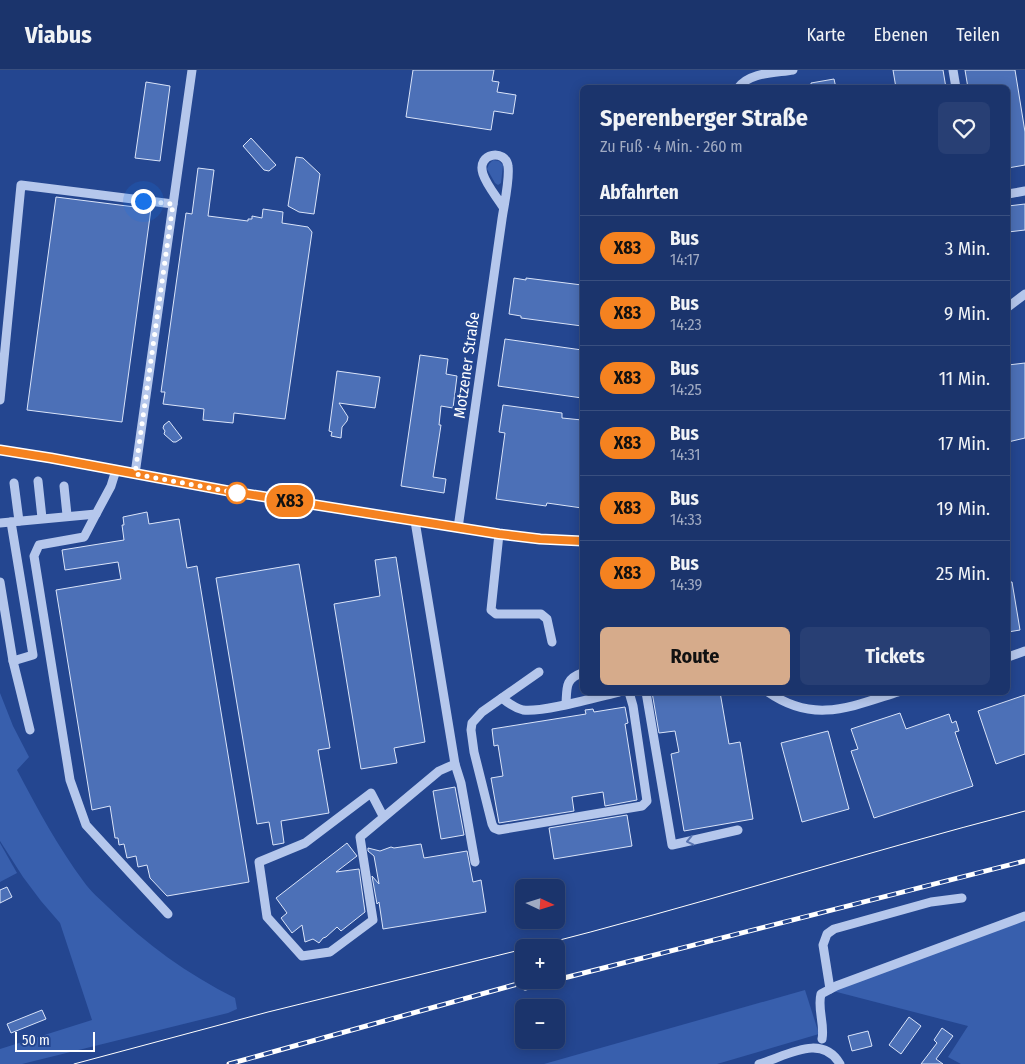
<!DOCTYPE html>
<html lang="de">
<head>
<meta charset="utf-8">
<style>
  body { margin:0; font-family:"Fira Sans Condensed",sans-serif; background:#283f74; color:#f1f3f6; height:100vh; display:flex; flex-direction:column; font-size:19px; white-space:nowrap }
  * { box-sizing:border-box; margin:0 }
  p { font-size:16px; color:#a0aac2 }
  .icon { flex:none; width:28px; height:28px; fill:none; stroke:currentColor; stroke-width:2; stroke-linecap:round; stroke-linejoin:round }
  .map { position:relative; flex:1; overflow:hidden }
  .side { position:absolute; left:580px; top:15px; width:430px; height:610px; display:flex; flex-direction:column; background:#1b346c; border-radius:8px; box-shadow:0 2px 12px #0003,0 0 0 1px #394f7f }
  .side>* { flex:none }
  .badge { padding:0 10px; border-radius:16px; font-size:18px; line-height:32px }
  .needle { width:32px; rotate:94deg }
  .buttons { position:absolute; left:515px; top:809px; display:grid; gap:10px }
  .buttons a { display:grid; place-items:center; width:50px; height:50px; border-radius:8px; background:#1b346c; box-shadow:0 2px 12px #0003,0 0 0 1px #394f7f; font-size:25px }
  .scale { position:absolute; left:15px; bottom:12px; width:80px; box-sizing:border-box; padding-left:5px; border:2px solid #fff; border-top:0; font-size:14px; line-height:18px; white-space:nowrap; color:#fff; -webkit-text-stroke:4px #244690; paint-order:stroke }
  .you { position:absolute; width:25px; height:25px; margin:-12px; border:4px solid #fff; border-radius:50%; background:#1a73e8; box-shadow:0 0 0 8px #1a73e833 }
  .map>.badge { position:absolute; translate:-50% -50%; box-shadow:0 0 0 2px #fff }
  h2 { padding:0 20px; font-size:19px; line-height:45px }
  .round { display:grid; place-items:center; flex:none; width:52px; height:52px; border-radius:8px; background:#283f74 }
  .head { display:flex; align-items:center; justify-content:space-between; height:85px; padding:0 20px }
  h1 { font-size:24px; font-weight:700; line-height:38px }
  .action { display:flex; gap:10px; margin-top:auto; padding:10px 20px }
  .action a { flex:1; height:58px; border-radius:8px; background:#d6ab8b; color:#111; font-size:20px; font-weight:700; line-height:58px; text-align:center }
  .action a+a { background:#283f74; color:#f1f3f6 }
  ul { padding:0; list-style:none }
  li { display:flex; align-items:center; gap:15px; height:65px; padding:0 20px; border-top:1px solid #394f7f }
  li div { flex:1 }
  li b { display:block; font-size:19px }
  li em { font-style:normal }
  li .badge { min-width:55px; font-weight:700; text-align:center }
  header { display:flex; align-items:center; gap:30px; box-sizing:border-box; height:70px; padding:0 25px; background:#1b346c; border-bottom:1px solid #394f7f }
  header strong { font-size:24px }
  nav { display:flex; gap:28px; margin-inline-start:auto; font-size:18px }
  .map>svg:first-child { display:block }
  .green { fill:#385fad }
  .building { fill:#4c70b7; stroke:#dae4f9 }
  .lines { fill:none; stroke-linecap:round; stroke-linejoin:round }
  .minor { stroke:#b5c7ec; stroke-width:9 }
  .tram { stroke:#fff; stroke-width:1 }
  .rail-casing { stroke:#fff; stroke-width:5 }
  .rail { stroke:#244690; stroke-width:3; stroke-dasharray:9; stroke-linecap:butt }
  .oneway { stroke:#5773b0 }
  .line-casing { stroke:#fff; stroke-width:11 }
  .line { stroke:#f58220; stroke-width:8 }
  .walk { stroke:#fff; stroke-width:5; stroke-dasharray:0 9 }
  .stop-dot { fill:#fff; stroke:#f58220; stroke-width:2.5 }
  .labels { text-anchor:middle; stroke-width:5; stroke-linejoin:round; paint-order:stroke }
  .street-label { font-size:16px; fill:#fff; stroke:#244690 }
</style>
</head>
<body>
<header>
<strong>Viabus</strong>
<nav><a>Karte</a><a>Ebenen</a><a>Teilen</a></nav>
</header>
<div class="map">
<svg width="1025" height="994" viewBox="0 0 1025 994">
  <rect width="100%" height="100%" fill="#244690"/>
  <g class="green">
    <polygon points="493,90 499,91 503,95 501,113 498,115 495,113 487,99 489,94"/>
    <path d="M0 623 13 656 29 687 17 700C37 738 58 777 84 812 90 821 100 829 108 837 146 874 187 904 235 928L237 939 228 943 22 994H0V979L92 950 60 853 41 831 23 807 0 771Z"/>
    <polygon points="0,773 17,803 0,812"/>
    <polygon points="1025,850 1025,994 961,994 948,987 968,956 833,921"/>
    <polygon points="805,920 819,964 717,994 544,994"/>
  </g>
  <g class="building">
    <polygon points="413,0 494,0 492,11 499,12 497,22 516,25 513,44 494,41 491,60 406,47"/>
    <polygon points="893,0 943,0 946,18 896,18"/>
    <polygon points="965,0 1015,0 1025,62 1025,95 1008,98 1008,18 968,18"/>
    <polygon points="834,9 836,18 811,18 811,13"/>
    <polygon points="146,12 170,16 160,91 135,88"/>
    <polygon points="251,68 276,95 269,101 264,100 243,76"/>
    <polygon points="296,87 303,88 320,104 314,144 299,142 288,136"/>
    <polygon points="198,98 214,100 208,146 248,151 248,149 252,149 252,146 262,148 263,139 283,142 282,153 308,157 312,162 285,349 234,343 233,353 203,350 204,339 163,334 165,322 161,322 186,143 192,144"/>
    <polygon points="56,127 151,139 122,352 27,340"/>
    <polygon points="1025,134 1025,160 1008,162 1008,136"/>
    <polygon points="514,208 526,210 526,208 582,215 582,256 521,248 521,246 509,244"/>
    <polygon points="505,269 582,280 582,328 498,316"/>
    <polygon points="420,285 448,289 446,304 457,306 453,338 441,336 439,355 441,355 433,407 446,409 444,423 401,416"/>
    <polygon points="1025,293 1025,368 1008,372 1008,295"/>
    <polygon points="337,301 380,307 375,338 339,333 348,347 347,351 342,357 341,368 331,366 332,362 329,361"/>
    <polygon points="503,335 562,343 562,348 582,350 582,438 547,433 546,436 496,429 505,363 499,362"/>
    <polygon points="169,351 182,368 176,372 173,372 164,364 165,361 163,358 164,355"/>
    <polygon points="147,442 149,454 179,449 187,498 197,496 249,812 167,826 150,808 147,795 138,797 136,786 127,788 124,774 119,775 118,768 115,768 110,736 92,740 56,520 121,509 118,492 65,500 62,480 124,470 122,455 124,455 123,447"/>
    <polygon points="396,487 425,672 394,678 397,693 361,699 334,534 380,526 375,490"/>
    <polygon points="299,494 330,678 318,680 329,743 281,751 284,773 273,775 269,752 257,754 216,508"/>
    <polygon points="1008,512 1012,512 1020,560 1008,562"/>
    <polygon points="652,622 720,622 729,674 740,672 753,749 684,761 671,684 679,682 675,661 659,663"/>
    <polygon points="1025,625 1025,684 996,694 978,641"/>
    <polygon points="625,637 628,653 625,654 637,730 605,736 603,722 572,727 574,741 499,753 491,708 503,706 498,675 494,676 492,659 586,644 585,640 593,639 594,642"/>
    <polygon points="900,643 906,659 949,644 952,653 956,651 959,661 955,662 973,716 874,748 851,681 858,679 851,659"/>
    <polygon points="828,661 849,739 802,752 781,673"/>
    <polygon points="455,717 464,765 441,769 433,721"/>
    <polygon points="627,745 632,776 554,789 549,758"/>
    <polygon points="347,773 357,786 336,802 359,799 365,842 341,861 337,857 326,867 323,868 319,873 313,869 305,872 302,855 292,863 281,848 287,843 276,828"/>
    <polygon points="421,774 424,788 467,781 473,812 481,810 486,842 383,859 379,832 377,834 372,806 379,814 374,786 368,781 368,778 380,781 391,777 394,778"/>
    <polygon points="7,817 12,827 0,833 0,820"/>
    <polygon points="42,940 46,949 11,963 7,954"/>
    <polygon points="909,947 921,956 901,984 889,975"/>
    <polygon points="942,958 953,966 936,989 943,994 921,994 937,973 934,970"/>
    <polygon points="868,961 872,976 852,981 848,966"/>
  </g>
  <g class="lines">
    <g class="minor">
      <polyline points="953,0 956,18"/>
      <path d="M738 18C749 2 776 3 793 0"/>
      <polyline points="1008,124 1025,121"/>
      <polyline points="1008,237 1025,224"/>
      <polyline points="0,330 21,115 173,134"/>
      <polyline points="0,380 66,391 223,420 415,451 520,467 582,471"/>
      <polyline points="135,404 192,0"/>
      <polyline points="38,411 42,448"/>
      <polyline points="14,413 19,451"/>
      <polyline points="64,416 67,445"/>
      <polyline points="96,444 84,467 39,475 34,486 70,710 86,755 168,844"/>
      <polyline points="415,451 455,694 461,713 475,792"/>
      <polyline points="11,452 33,585 13,591"/>
      <polyline points="0,453 96,444 111,416 116,400"/>
      <path d="M458 458 502 149C504 135 510 109 508 96 506 79 476 82 483 104 487 116 497 127 503 137"/>
      <polyline points="499,464 491,540 496,544 541,544 547,549 552,572"/>
      <polyline points="0,512 13,591 30,660"/>
      <polyline points="1008,587 1025,581"/>
      <polyline points="539,602 482,642 472,653 471,660 474,682 492,754 494,758 499,760 642,736 647,731 633,636 629,622"/>
      <polyline points="646,622 672,775 738,760"/>
      <path d="M768 622C814 654 850 637 898 622"/>
      <path d="M502 628C508 633 515 638 523 640 541 643 598 627 619 622"/>
      <path d="M566 634C567 617 565 609 582 603"/>
      <polyline points="383,746 371,723 305,773 259,792 267,847 302,886 330,882 373,850 360,767 439,701 455,694"/>
      <polyline points="830,919 823,875 827,864 834,859 931,832 962,828"/>
      <path d="M822 969C825 954 817 939 821 924L836 916 1025 846"/>
      <path d="M759 994C785 987 821 962 840 994"/>
    </g>
    <g class="tram">
      <path d="M529 878C695 836 859 784 1025 741"/>
      <polyline points="74,994 268,942 524,879"/>
    </g>
    <g class="rail-casing">
      <g id="rail">
        <polyline points="556,910 1025,791"/>
        <polyline points="525,918 556,910"/>
        <polyline points="229,994 532,910"/>
      </g>
    </g>
    <use href="#rail" class="rail"/>
  </g>
  <defs><path id="oneway-chevron" d="M-2-3.5L2.5 0L-2 3.5" fill="none" stroke-width="1.6" stroke-linecap="round" stroke-linejoin="round" transform="scale(1.25)"/></defs>
  <use class="oneway" href="#oneway-chevron" transform="translate(690 771) rotate(167)"/>
  <g class="lines">
    <g class="line-casing">
      <polyline id="line" points="0,380 51,388 234,422 499,464 540,469 582,471"/>
    </g>
    <use href="#line" class="line"/>
    <polyline class="walk" points="143,131 173,134 135,404 237,423"/>
  </g>
  <circle class="stop-dot" cx="237" cy="423" r="10"/>
  <g class="labels">
    <g class="street-label">
      <text transform="translate(466 295) rotate(-82)" y="6">Motzener Straße</text>
    </g>
  </g>
</svg>
<div class="buttons">
<a><svg class="needle" viewBox="-14 -14 28 28"><path d="M0-13l5 13h-10z" fill="#e53935"/><path d="M0 13l5-13h-10z" fill="#a0aac2"/></svg></a>
<a>+</a>
<a>−</a>
</div>
<div class="scale">50 m</div>
<div class="you" style="left:143px;top:131px"></div>
<b class="badge" style="left:290px;top:431px;background:#f58220;color:#111">X83</b>
<section class="side">
<div class="head"><div><h1>Sperenberger Straße</h1><p>Zu Fuß · 4 Min. · 260 m</p></div><a class="round"><svg class="icon" aria-label="heart" viewBox="0 0 24 24"><path d="M12 20l-8-8c-3-5 5-10 8-4 3-6 11-1 8 4z"/></svg></a></div>
<h2>Abfahrten</h2>
<ul>
<li><span class="badge" style="background:#f58220;color:#111">X83</span><div><b>Bus</b><p>14:17</p></div><em>3 Min.</em></li>
<li><span class="badge" style="background:#f58220;color:#111">X83</span><div><b>Bus</b><p>14:23</p></div><em>9 Min.</em></li>
<li><span class="badge" style="background:#f58220;color:#111">X83</span><div><b>Bus</b><p>14:25</p></div><em>11 Min.</em></li>
<li><span class="badge" style="background:#f58220;color:#111">X83</span><div><b>Bus</b><p>14:31</p></div><em>17 Min.</em></li>
<li><span class="badge" style="background:#f58220;color:#111">X83</span><div><b>Bus</b><p>14:33</p></div><em>19 Min.</em></li>
<li><span class="badge" style="background:#f58220;color:#111">X83</span><div><b>Bus</b><p>14:39</p></div><em>25 Min.</em></li>
</ul>
<div class="action"><a>Route</a><a>Tickets</a></div>
</section>
</div>
</body>
</html>
